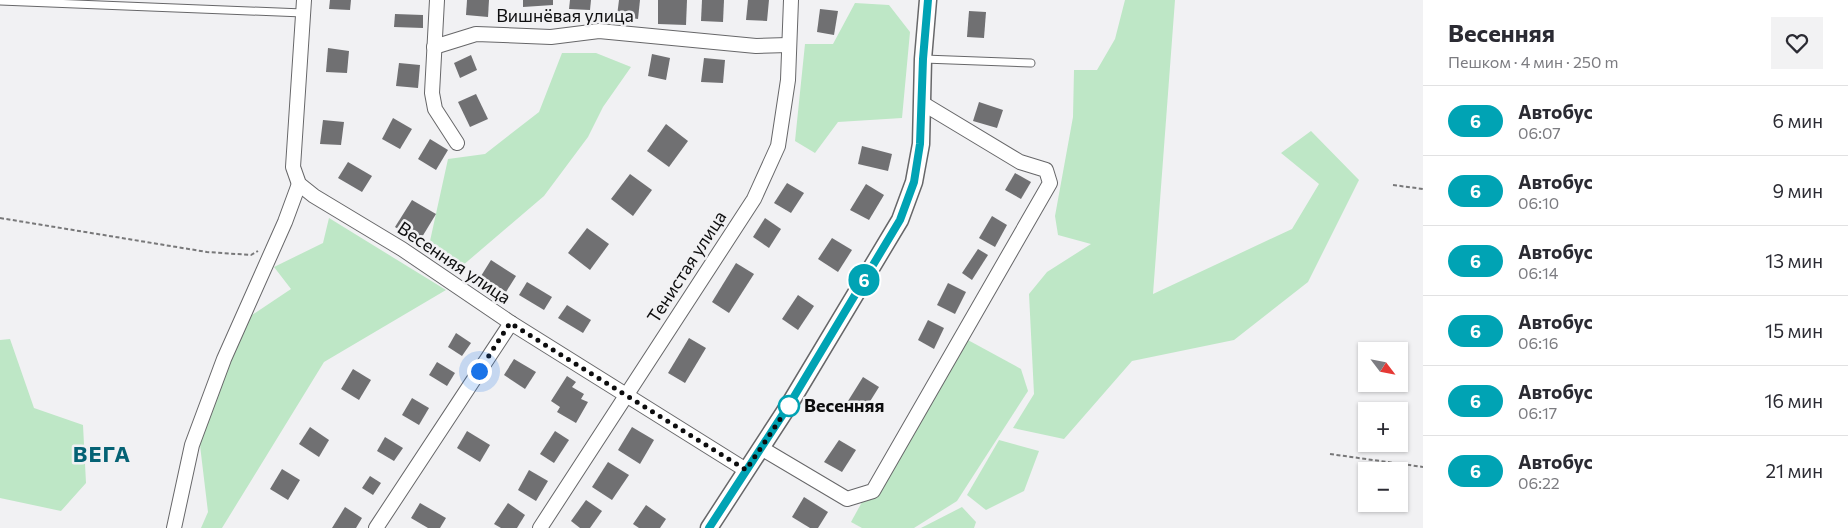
<!DOCTYPE html>
<html lang="ru">
<head>
<meta charset="utf-8">
<style>
  body { margin:0; font-family:Commissioner,sans-serif; background:#f2f2f3; color:#2b2b33; height:100vh; display:flex; flex-direction:column; font-size:19px; white-space:nowrap }
  * { box-sizing:border-box; margin:0 }
  p { font-size:16px; color:#7c7c81 }
  .icon { flex:none; width:28px; height:28px; fill:none; stroke:currentColor; stroke-width:2; stroke-linecap:round; stroke-linejoin:round }
  .map { position:relative; flex:1; overflow:hidden }
  .sheet { display:flex; flex-direction:column; background:#fff; width:425px }
  .sheet>* { flex:none }
  .badge { padding:0 10px; border-radius:16px; font-size:18px; line-height:32px }
  .needle { width:32px; rotate:122deg }
  .buttons { position:absolute; left:1358px; top:342px; display:grid; gap:10px }
  .buttons a { display:grid; place-items:center; width:50px; height:50px; border-radius:0px; background:#fff; box-shadow:0 1px 4px #0004; font-size:25px }
  .you { position:absolute; width:25px; height:25px; margin:-12px; border:4px solid #fff; border-radius:50%; background:#1a73e8; box-shadow:0 0 0 8px #1a73e833 }
  .map>.badge { position:absolute; translate:-50% -50%; box-shadow:0 0 0 2px #fff }
  .round { display:grid; place-items:center; flex:none; width:52px; height:52px; border-radius:0px; background:#f2f2f3 }
  .head { display:flex; align-items:center; justify-content:space-between; height:85px; padding:0 25px }
  h1 { font-size:24px; font-weight:700; line-height:38px }
  ul { padding:0; list-style:none }
  li { display:flex; align-items:center; gap:15px; height:70px; padding:0 25px; border-top:1px solid #e1e1e2 }
  li div { flex:1 }
  li b { display:block; font-size:19px }
  li em { font-style:normal }
  li .badge { min-width:55px; font-weight:700; text-align:center }
  main { display:flex; flex:1; min-height:0 }
  .map>svg:first-child { display:block }
  .green { fill:#bee7c6 }
  .building { fill:#707072 }
  .lines { fill:none; stroke-linecap:round; stroke-linejoin:round }
  .service-casing { stroke:#676769; stroke-width:9 }
  .minor-casing { stroke:#676769; stroke-width:16 }
  .tertiary-casing { stroke:#676769; stroke-width:19 }
  .path { stroke:#787879; stroke-width:2; stroke-dasharray:4 2.5; stroke-linecap:butt }
  .service { stroke:#fff; stroke-width:7 }
  .minor { stroke:#fff; stroke-width:14 }
  .tertiary { stroke:#fff; stroke-width:16 }
  .line-casing { stroke:#fff; stroke-width:11 }
  .line { stroke:#00a3b4; stroke-width:8 }
  .walk { stroke:#0d0d0e; stroke-width:5; stroke-dasharray:0 9 }
  .stop-dot { fill:#fff; stroke:#00a3b4; stroke-width:2.5 }
  .labels { text-anchor:middle; stroke-width:5; stroke-linejoin:round; paint-order:stroke }
  .street-label { font-size:18px; fill:#0d0d0e; stroke:#f1f1f3 }
  .stop-label { font-size:18px; font-weight:bold; fill:#0d0d0e; stroke:#f1f1f3; text-anchor:start }
  .district-label { font-size:22px; font-weight:bold; letter-spacing:1px; fill:#056274; stroke:#f1f1f3 }
</style>
</head>
<body>
<main>
<div class="map">
<svg width="1423" height="528" viewBox="0 0 1423 528">
  <rect width="100%" height="100%" fill="#f1f1f3"/>
  <g class="green">
    <polygon points="1125,0 1175,0 1153,294 1292,229 1319,184 1281,153 1311,131 1359,180 1308,282 1234,340 1132,361 1064,439 1013,428 1034,394 1029,294 1047,272 1091,244 1058,235 1055,216 1073,117 1074,70 1097,70 1115,39"/>
    <polygon points="855,3 889,5 910,32 902,118 838,122 815,153 795,141 805,44 833,44"/>
    <polygon points="562,53 596,53 631,67 603,107 588,137 544,196 455,272 430,241 448,159 485,154 539,112"/>
    <polygon points="329,218 446,290 324,362 222,528 201,528 208,512 199,437 246,319 291,289 274,267 323,243"/>
    <polygon points="955,333 1021,369 1028,391 957,501 914,528 862,528 851,522"/>
    <polygon points="10,339 34,408 83,425 86,483 61,511 0,498 0,340"/>
    <polygon points="999,440 1039,451 1024,491 986,510 967,495"/>
    <polygon points="962,507 976,522 974,528 921,528"/>
  </g>
  <g class="building">
    <polygon points="330,0 351,0 350,10 329,9"/>
    <polygon points="467,0 489,0 488,17 466,15"/>
    <polygon points="523,0 553,0 553,5 523,7"/>
    <polygon points="570,0 591,0 590,10 569,9"/>
    <polygon points="619,0 640,0 638,19 617,16"/>
    <polygon points="658,0 687,0 686,25 658,24"/>
    <polygon points="702,0 724,0 723,22 701,21"/>
    <polygon points="748,0 769,0 767,21 746,20"/>
    <polygon points="820,9 838,11 834,35 817,32"/>
    <polygon points="969,11 986,12 984,38 967,37"/>
    <polygon points="395,14 423,15 423,28 394,27"/>
    <polygon points="328,48 349,51 347,73 326,72"/>
    <polygon points="652,54 670,58 666,80 648,76"/>
    <polygon points="471,55 477,70 460,78 454,63"/>
    <polygon points="704,58 725,60 723,83 701,82"/>
    <polygon points="399,63 420,65 418,88 396,86"/>
    <polygon points="476,94 488,119 470,127 458,102"/>
    <polygon points="979,102 1003,110 997,128 973,121"/>
    <polygon points="393,118 412,129 400,149 382,139"/>
    <polygon points="323,120 344,122 341,145 320,144"/>
    <polygon points="666,124 688,141 669,167 647,151"/>
    <polygon points="430,139 448,150 436,170 418,159"/>
    <polygon points="862,146 892,154 888,171 858,164"/>
    <polygon points="348,162 372,176 362,192 338,178"/>
    <polygon points="1015,173 1031,182 1021,199 1005,190"/>
    <polygon points="630,174 652,190 633,216 611,199"/>
    <polygon points="787,183 804,193 791,213 774,203"/>
    <polygon points="866,184 884,195 869,220 850,210"/>
    <polygon points="412,200 436,214 419,242 395,227"/>
    <polygon points="992,216 1007,225 995,247 979,238"/>
    <polygon points="765,218 781,229 769,248 753,237"/>
    <polygon points="587,228 609,244 590,270 568,253"/>
    <polygon points="832,238 852,250 838,272 818,259"/>
    <polygon points="978,249 988,255 972,280 962,273"/>
    <polygon points="491,260 516,276 506,292 481,276"/>
    <polygon points="736,263 754,274 729,313 712,302"/>
    <polygon points="527,282 552,297 544,310 519,295"/>
    <polygon points="948,283 966,292 955,314 937,305"/>
    <polygon points="798,295 814,306 798,330 782,319"/>
    <polygon points="567,305 591,320 583,333 558,318"/>
    <polygon points="928,320 944,328 934,349 918,340"/>
    <polygon points="456,333 471,343 462,356 448,347"/>
    <polygon points="689,338 706,348 685,383 668,373"/>
    <polygon points="514,359 536,372 525,389 504,375"/>
    <polygon points="437,362 455,373 447,386 429,375"/>
    <polygon points="353,369 371,380 359,400 341,389"/>
    <polygon points="567,376 576,382 572,387 584,394 581,399 588,402 576,423 557,412 560,407 551,401"/>
    <polygon points="863,377 879,387 864,411 848,401"/>
    <polygon points="412,398 429,408 419,425 402,415"/>
    <polygon points="310,427 329,440 319,457 299,444"/>
    <polygon points="632,427 654,440 640,464 618,450"/>
    <polygon points="467,431 490,445 480,462 457,448"/>
    <polygon points="555,431 569,440 554,463 540,454"/>
    <polygon points="385,437 403,448 394,461 377,451"/>
    <polygon points="839,440 856,450 842,472 824,462"/>
    <polygon points="608,462 629,475 612,500 592,487"/>
    <polygon points="282,469 300,480 288,500 270,489"/>
    <polygon points="529,470 548,481 536,501 518,490"/>
    <polygon points="370,476 381,483 373,495 362,488"/>
    <polygon points="804,497 828,512 818,528 810,528 792,517"/>
    <polygon points="586,500 602,511 590,528 580,528 571,521"/>
    <polygon points="420,503 446,518 440,528 428,528 411,518"/>
    <polygon points="508,503 525,515 517,528 501,528 494,524"/>
    <polygon points="646,505 666,519 660,528 639,528 633,524"/>
    <polygon points="345,507 362,518 356,528 332,528"/>
  </g>
  <g class="lines">
    <g class="service-casing">
      <g id="service">
        <polyline points="0,1 303,13"/>
        <polyline points="924,59 1031,63"/>
      </g>
    </g>
    <g class="minor-casing">
      <g id="minor">
        <polyline points="304,0 293,167 299,184 314,196 402,249 511,323 746,470"/>
        <polyline points="437,0 432,93 435,109 457,143"/>
        <polyline points="434,47 476,34 551,37 599,31 756,46 788,45"/>
        <polyline points="761,448 847,499 873,491 1050,183 1046,170 1020,162 922,103"/>
        <polyline points="174,528 192,445 224,359 285,222 299,184"/>
        <polyline points="376,528 511,323"/>
        <polyline points="540,528 754,199 778,146 788,80 791,0"/>
      </g>
    </g>
    <g class="tertiary-casing">
      <polyline id="tertiary" points="709,528 789,405 900,220 914,182 921,144 923,59 928,0"/>
    </g>
    <g class="path">
      <polyline points="1393,185 1423,189"/>
      <polyline points="0,218 207,252 251,255 258,251"/>
      <polyline points="1330,454 1423,467"/>
    </g>
    <use href="#service" class="service"/>
    <use href="#minor" class="minor"/>
    <use href="#tertiary" class="tertiary"/>
  </g>
  <g class="lines">
    <g class="line-casing">
      <polyline id="line" points="709,528 789,405 900,220 914,182 920,144 923,59 928,0"/>
    </g>
    <use href="#line" class="line"/>
    <polyline class="walk" points="479,371 510,323 746,470 789,406"/>
  </g>
  <circle class="stop-dot" cx="789" cy="406" r="10"/>
  <g class="labels">
    <g class="street-label">
      <text x="565" y="22">Вишнёвая улица</text>
      <text transform="translate(454 263) rotate(34)" y="6">Весенняя улица</text>
      <text transform="translate(687 267) rotate(-57)" y="6">Тенистая улица</text>
    </g>
    <g class="stop-label">
      <text x="804" y="412">Весенняя</text>
    </g>
    <g class="district-label">
      <text x="102" y="462">ВЕГА</text>
    </g>
  </g>
</svg>
<div class="buttons">
<a><svg class="needle" viewBox="-14 -14 28 28"><path d="M0-13l5 13h-10z" fill="#e53935"/><path d="M0 13l5-13h-10z" fill="#7c7c81"/></svg></a>
<a>+</a>
<a>−</a>
</div>
<div class="you" style="left:479px;top:371px"></div>
<b class="badge" style="left:864px;top:280px;background:#00a3b4;color:#fff">6</b>
</div>
<section class="sheet">
<div class="head"><div><h1>Весенняя</h1><p>Пешком · 4 мин · 250 m</p></div><a class="round"><svg class="icon" aria-label="heart" viewBox="0 0 24 24"><path d="M12 20l-8-8c-3-5 5-10 8-4 3-6 11-1 8 4z"/></svg></a></div>
<ul>
<li><span class="badge" style="background:#00a3b4;color:#fff">6</span><div><b>Автобус</b><p>06:07</p></div><em>6 мин</em></li>
<li><span class="badge" style="background:#00a3b4;color:#fff">6</span><div><b>Автобус</b><p>06:10</p></div><em>9 мин</em></li>
<li><span class="badge" style="background:#00a3b4;color:#fff">6</span><div><b>Автобус</b><p>06:14</p></div><em>13 мин</em></li>
<li><span class="badge" style="background:#00a3b4;color:#fff">6</span><div><b>Автобус</b><p>06:16</p></div><em>15 мин</em></li>
<li><span class="badge" style="background:#00a3b4;color:#fff">6</span><div><b>Автобус</b><p>06:17</p></div><em>16 мин</em></li>
<li><span class="badge" style="background:#00a3b4;color:#fff">6</span><div><b>Автобус</b><p>06:22</p></div><em>21 мин</em></li>
</ul>
</section>
</main>
</body>
</html>
